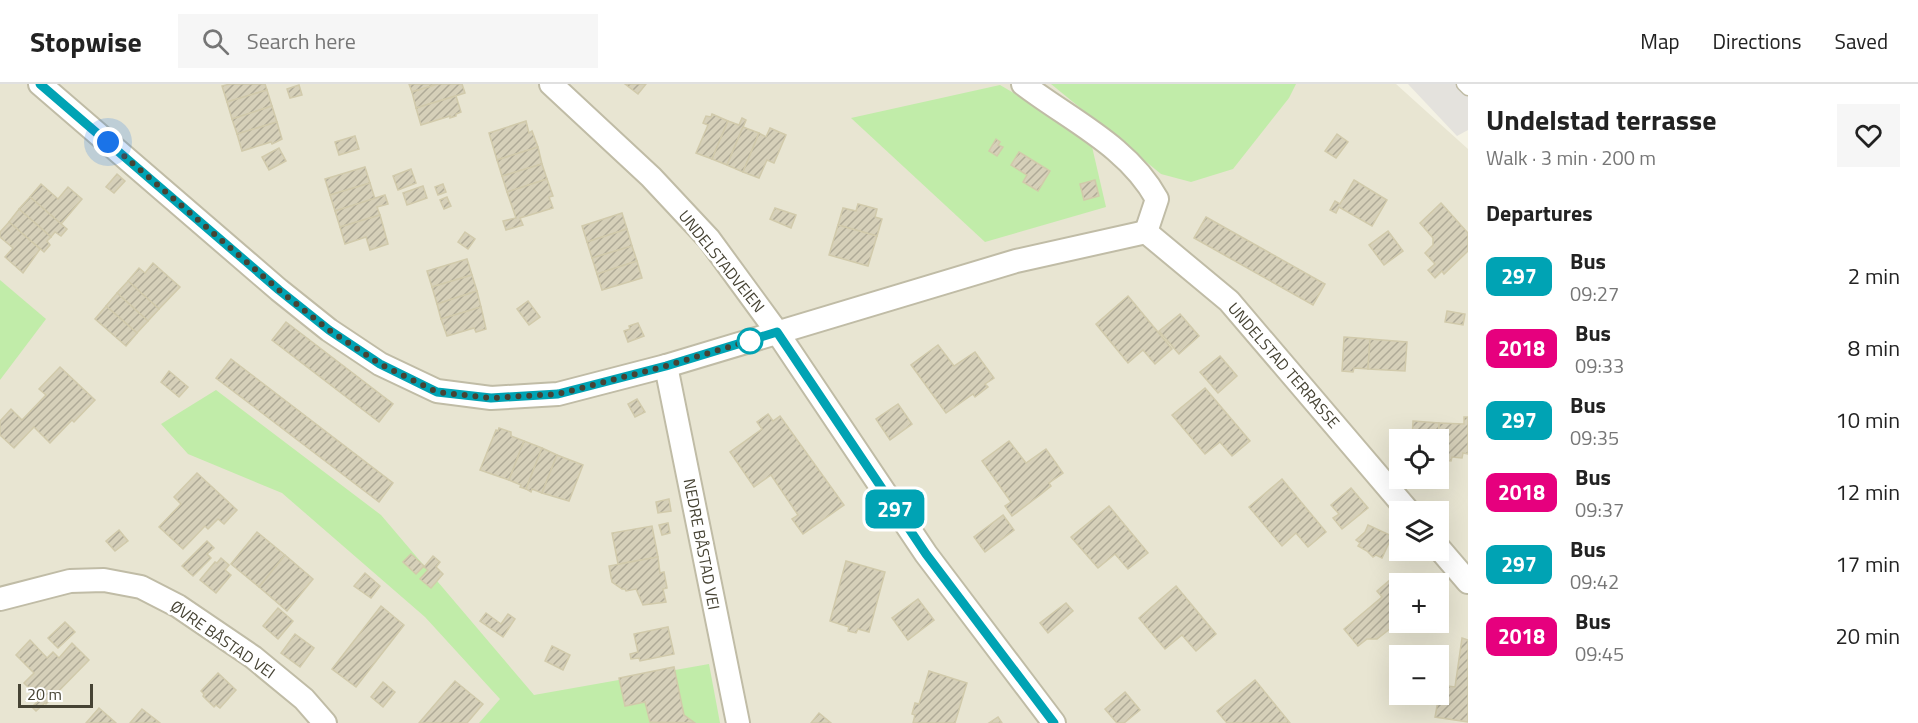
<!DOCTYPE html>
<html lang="en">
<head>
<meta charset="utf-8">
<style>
  body { margin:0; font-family:"Titillium Web",sans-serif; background:#f6f6f6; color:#222; height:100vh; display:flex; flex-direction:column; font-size:22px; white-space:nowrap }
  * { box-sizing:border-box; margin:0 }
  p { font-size:20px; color:#767676 }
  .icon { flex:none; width:33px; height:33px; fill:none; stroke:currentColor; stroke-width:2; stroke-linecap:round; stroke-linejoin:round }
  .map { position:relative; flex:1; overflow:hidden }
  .sheet { display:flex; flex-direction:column; background:#fff; width:450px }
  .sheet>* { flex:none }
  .badge { padding:0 12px; border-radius:9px; font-size:21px; line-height:39px }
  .controls { position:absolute; left:1389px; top:345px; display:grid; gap:12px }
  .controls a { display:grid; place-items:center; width:60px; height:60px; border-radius:0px; background:#fff; box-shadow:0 6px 24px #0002; font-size:30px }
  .scale { position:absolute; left:18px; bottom:15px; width:75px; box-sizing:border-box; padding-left:6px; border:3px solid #464334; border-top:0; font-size:16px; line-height:21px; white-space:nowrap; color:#464334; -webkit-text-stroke:4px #fff; paint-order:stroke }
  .you { position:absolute; width:30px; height:30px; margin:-15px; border:4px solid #fff; border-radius:50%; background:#1a73e8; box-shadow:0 0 0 9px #1a73e833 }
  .map>.badge { position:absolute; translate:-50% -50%; box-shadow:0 0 0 3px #fff }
  h2 { padding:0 18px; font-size:22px; line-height:54px }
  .round { display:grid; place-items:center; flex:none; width:63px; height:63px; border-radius:0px; background:#f6f6f6 }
  .headline { display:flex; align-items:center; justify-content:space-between; height:102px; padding:0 18px }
  h1 { font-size:28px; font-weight:700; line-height:45px }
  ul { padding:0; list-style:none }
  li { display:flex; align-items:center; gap:18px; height:72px; padding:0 18px }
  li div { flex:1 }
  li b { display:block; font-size:22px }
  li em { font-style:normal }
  li .badge { min-width:66px; font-weight:700; text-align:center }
  header { display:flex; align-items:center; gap:36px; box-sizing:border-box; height:84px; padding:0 30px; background:#fff; border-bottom:2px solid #e0e0e0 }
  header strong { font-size:28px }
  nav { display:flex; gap:33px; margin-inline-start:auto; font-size:21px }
  .search { width:420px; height:54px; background:#f6f6f6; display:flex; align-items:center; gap:15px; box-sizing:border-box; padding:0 21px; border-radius:0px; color:#767676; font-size:22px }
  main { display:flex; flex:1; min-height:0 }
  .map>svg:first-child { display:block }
  .residential { fill:#e8e5d2; fill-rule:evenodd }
  .green { fill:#c1eca9 }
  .parking { fill:#e4e2dd }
  .building { fill:url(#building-hatch); stroke:#d1caab; stroke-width:1.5 }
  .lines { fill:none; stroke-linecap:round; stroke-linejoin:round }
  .lane-casing { stroke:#c0bca6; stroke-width:15 }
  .street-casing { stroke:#c0bca6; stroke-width:26 }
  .lane { stroke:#fff; stroke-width:12 }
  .street { stroke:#fff; stroke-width:22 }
  .line-casing { stroke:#fff; stroke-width:14 }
  .line { stroke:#00a3b4; stroke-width:9 }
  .walk { stroke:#464334; stroke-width:6; stroke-dasharray:0 10.8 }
  .stop-dot { fill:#fff; stroke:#00a3b4; stroke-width:3 }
  .labels { text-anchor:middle; stroke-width:6; stroke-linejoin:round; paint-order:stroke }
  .street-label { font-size:16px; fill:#464334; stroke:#fff }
</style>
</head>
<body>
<header>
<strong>Stopwise</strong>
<div class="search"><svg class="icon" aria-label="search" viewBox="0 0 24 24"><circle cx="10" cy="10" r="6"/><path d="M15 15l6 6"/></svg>Search here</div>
<nav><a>Map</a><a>Directions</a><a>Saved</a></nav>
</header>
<main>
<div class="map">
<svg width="1468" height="639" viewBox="0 0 1468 639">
  <defs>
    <pattern id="building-hatch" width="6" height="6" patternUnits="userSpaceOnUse" patternTransform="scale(1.5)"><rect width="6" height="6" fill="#d6d0b9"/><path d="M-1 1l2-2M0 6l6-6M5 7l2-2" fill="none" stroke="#afaa97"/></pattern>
  </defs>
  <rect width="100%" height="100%" fill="#f4f2e4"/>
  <path class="residential" d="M0 0H1396L1468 65V639H0ZM1400 356H1438V394H1400ZM1400 428H1438V466H1400ZM1400 500H1438V538H1400ZM1400 572H1438V610H1400Z"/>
  <g class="green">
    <polygon points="1051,0 1296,0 1289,14 1233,85 1191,98 1161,90"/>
    <polygon points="1000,1 1090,54 1106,123 985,158 851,34"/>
    <polygon points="0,196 46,235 0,296"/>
    <polygon points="216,306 381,431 534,611 709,580 720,639 479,639 500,615 425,533 282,409 188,370 161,340"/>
  </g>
  <polygon class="parking" points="1408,0 1468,0 1468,46 1457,52"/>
  <g class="building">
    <polygon points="230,0 265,0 267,6 227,18 222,2"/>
    <polygon points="409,0 438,0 412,8"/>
    <polygon points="438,0 462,0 465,9 416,24 412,8"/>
    <polygon points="625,0 646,0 638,10"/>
    <polygon points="299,1 302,11 290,14 287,5"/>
    <polygon points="267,6 272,22 232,35 227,18"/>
    <polygon points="456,12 461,28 456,30 456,32 450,34 450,32 421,41 416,24"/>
    <polygon points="272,22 277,38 237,50 232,35"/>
    <polygon points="712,30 728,37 712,75 696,69 708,41 703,39 706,32 711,33"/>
    <polygon points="742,34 746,36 727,81 712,75 728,37 739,41"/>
    <polygon points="526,37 529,49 532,47 538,63 497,76 489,49"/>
    <polygon points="277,38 282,55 272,60 271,58 242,67 237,50"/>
    <polygon points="743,43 759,49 743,88 727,81"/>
    <polygon points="770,44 786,51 774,79 767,76 759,94 743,88 759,49 766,53"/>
    <polygon points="1337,50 1348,58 1336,74 1325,67"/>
    <polygon points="355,52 359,65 339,71 335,58"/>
    <polygon points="996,55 1000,58 998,61 1003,63 997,72 989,67"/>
    <polygon points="538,63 542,80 502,92 497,76"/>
    <polygon points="279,64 286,77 269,86 262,73"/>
    <polygon points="1019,68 1050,87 1038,107 1023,98 1027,91 1011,81"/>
    <polygon points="542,80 547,95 507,108 502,92"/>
    <polygon points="365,83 370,99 330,111 325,95"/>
    <polygon points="411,85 416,99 398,106 393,92"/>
    <polygon points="117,90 125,97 114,109 106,103"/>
    <polygon points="547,95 553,112 549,113 553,124 520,134 523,141 506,146 503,137 516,134 507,108"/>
    <polygon points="1095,96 1099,112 1084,116 1080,100"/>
    <polygon points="1354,96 1387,116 1372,142 1339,123 1336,129 1330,126 1335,117 1340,120"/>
    <polygon points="370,99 375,115 335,127 330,111"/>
    <polygon points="41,100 58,115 68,103 82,115 61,140 30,113"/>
    <polygon points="443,100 446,108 438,111 435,103"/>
    <polygon points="423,102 427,114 407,121 403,109"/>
    <polygon points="385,111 388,120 377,123 380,131 340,143 335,127"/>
    <polygon points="30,113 67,145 61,152 55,148 51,153 19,125"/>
    <polygon points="447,113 451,122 444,125 440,116"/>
    <polygon points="1441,119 1468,149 1468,167 1444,190 1442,187 1435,194 1428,186 1435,180 1425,169 1433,161 1433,154 1420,139"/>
    <polygon points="858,120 877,125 875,133 882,135 877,152 838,141 843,124 856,127"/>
    <polygon points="775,124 796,131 791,144 770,135"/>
    <polygon points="19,125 51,153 47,157 50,161 44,168 9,138"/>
    <polygon points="622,129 627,145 587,158 582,142"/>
    <polygon points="380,131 388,160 370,166 366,153 345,160 340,143"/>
    <polygon points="1206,133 1325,200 1313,221 1194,154"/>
    <polygon points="9,138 40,165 23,189 5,173 13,164 0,153 0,148"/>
    <polygon points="838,141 877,152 868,182 829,171"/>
    <polygon points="627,145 632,162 592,174 587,158"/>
    <polygon points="1388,147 1403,167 1384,181 1369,161"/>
    <polygon points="465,148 475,155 468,165 458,158"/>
    <polygon points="632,162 637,177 597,190 592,174"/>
    <polygon points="467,175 472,191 432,203 427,187"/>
    <polygon points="637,177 642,194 602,206 597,190"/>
    <polygon points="153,179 180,203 159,225 128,197 139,184 145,189"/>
    <polygon points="472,191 477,207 437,220 432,203"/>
    <polygon points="128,197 159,225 148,237 117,209"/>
    <polygon points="477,207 481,223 441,235 437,220"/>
    <polygon points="117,209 148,237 137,249 106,222"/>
    <polygon points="1128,212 1172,265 1155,280 1143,266 1128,279 1096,240"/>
    <polygon points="528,217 540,233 529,241 517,225"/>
    <polygon points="106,222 137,249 126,262 95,235"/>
    <polygon points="481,223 486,245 476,248 474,244 447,252 441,235"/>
    <polygon points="1447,227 1465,230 1463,241 1445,238"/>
    <polygon points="1180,230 1199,252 1179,270 1159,247"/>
    <polygon points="286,238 393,320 379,338 272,256"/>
    <polygon points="638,239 644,252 628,258 624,247 630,245 629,242"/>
    <polygon points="1344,253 1370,255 1368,285 1354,284 1353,288 1342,287"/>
    <polygon points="1370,255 1407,258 1405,287 1368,285"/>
    <polygon points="938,261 954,282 975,268 994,294 985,300 988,303 975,313 973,310 946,329 911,281"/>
    <polygon points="1220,272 1237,292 1218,309 1200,288"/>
    <polygon points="231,275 393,399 379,418 216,294"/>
    <polygon points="60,283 95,316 74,338 72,336 50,359 34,343 14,364 0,351 0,337 11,325 22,336 46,311 39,305"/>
    <polygon points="169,287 188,303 179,313 161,298"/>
    <polygon points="1205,304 1250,357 1232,372 1220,358 1205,370 1172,331"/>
    <polygon points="637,315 645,328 635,333 628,320"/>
    <polygon points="898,320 912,340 890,356 876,335"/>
    <polygon points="768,330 773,337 780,332 844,421 803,450 792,435 798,431 771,391 754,403 730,368 762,345 757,338"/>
    <polygon points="1464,333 1468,333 1468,370 1463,369 1462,374 1452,373 1451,377 1442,376 1442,373 1438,373 1439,339 1464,340"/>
    <polygon points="1413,337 1439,339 1438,356 1412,356"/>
    <polygon points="499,344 511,348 511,352 524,357 509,396 480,386 496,346 498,347"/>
    <polygon points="524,357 542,364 526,405 520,403 521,401 509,396"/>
    <polygon points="1009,357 1026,379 1046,365 1063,389 1049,399 1051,402 1040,411 1012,432 1005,422 1011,418 982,377"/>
    <polygon points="542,364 557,371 542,409 532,405 531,408 526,405"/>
    <polygon points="557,371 583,381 569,417 542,409"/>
    <polygon points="197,389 237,426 224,440 218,435 208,445 205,442 183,465 159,443 181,420 174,413"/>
    <polygon points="1282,395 1326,448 1308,463 1296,449 1282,462 1249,423"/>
    <polygon points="1351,404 1368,424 1342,445 1333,434 1339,430 1331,421"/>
    <polygon points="669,415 671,427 658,429 656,418"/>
    <polygon points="1109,422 1148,469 1128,485 1115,470 1098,484 1071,453"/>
    <polygon points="1003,431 1014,446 985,468 974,453"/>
    <polygon points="668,439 670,449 662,451 659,441"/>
    <polygon points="1368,441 1392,452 1382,474 1376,471 1373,473 1367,467 1358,462 1360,459 1356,456 1365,448"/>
    <polygon points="652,442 658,473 618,480 612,449"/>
    <polygon points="119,446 128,457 115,467 106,457"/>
    <polygon points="257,448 285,471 259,503 231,480"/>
    <polygon points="207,457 214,464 207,470 211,474 193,492 182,482"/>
    <polygon points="411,470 424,482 416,490 403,478"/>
    <polygon points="285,471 313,495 287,527 259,503"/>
    <polygon points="433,472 440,478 436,483 443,490 431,504 420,495 428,486 424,483"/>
    <polygon points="658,473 660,489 664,488 667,504 663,505 666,518 643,521 636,505 626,507 625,505 622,505 612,498 609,482"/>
    <polygon points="221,474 229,481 225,486 231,491 216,509 200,496 215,478 217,479"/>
    <polygon points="846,477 885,488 869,548 858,545 856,549 848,547 849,543 830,537"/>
    <polygon points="365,489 380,502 371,514 354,502"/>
    <polygon points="1391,495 1400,505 1400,537 1377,555 1367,555 1358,562 1344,545 1382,513 1377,507"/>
    <polygon points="1176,502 1216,550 1196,567 1182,551 1165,565 1139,534"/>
    <polygon points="918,515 934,536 908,556 892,534"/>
    <polygon points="1066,519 1073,527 1048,549 1040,539"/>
    <polygon points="381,522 404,541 356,603 332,585"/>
    <polygon points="278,524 293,537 278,555 263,542"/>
    <polygon points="486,529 501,540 508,530 515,535 503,553 480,537"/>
    <polygon points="65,538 75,548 58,564 48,554"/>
    <polygon points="668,543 674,570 640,577 639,574 631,575 630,570 638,568 634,550"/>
    <polygon points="295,550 314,564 300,583 281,569"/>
    <polygon points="1462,554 1468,556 1468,638 1435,633 1439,611 1447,612 1448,602 1455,603"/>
    <polygon points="30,556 47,574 53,568 59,574 72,559 89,576 46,620 45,619 36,627 32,623 40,615 24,599 34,589 16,571"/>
    <polygon points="552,562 570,571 563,586 545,577"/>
    <polygon points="674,583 684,631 695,639 650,638 645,618 625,622 619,594"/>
    <polygon points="929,587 967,599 955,639 913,639 915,631 912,630 915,619 919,620"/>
    <polygon points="218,589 236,606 220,624 216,621 214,623 203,612 204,610 201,607"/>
    <polygon points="1255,596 1290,639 1227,639 1217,627"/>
    <polygon points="455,597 483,620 467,639 419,639"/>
    <polygon points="383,598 395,608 383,623 371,613"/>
    <polygon points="1125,608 1140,626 1124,639 1117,639 1105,625"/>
    <polygon points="99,624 116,639 86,639"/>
    <polygon points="142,625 160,639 130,639"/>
    <polygon points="819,629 831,639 811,639"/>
    <polygon points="998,633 1002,639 989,639"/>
  </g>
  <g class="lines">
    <g class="lane-casing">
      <polyline id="lane" points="1463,0 1468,5"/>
    </g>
    <g class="street-casing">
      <g id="street">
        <polyline points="40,0 279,206 329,246 380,280 437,307 491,314 558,310 666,282 1016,177 1146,148"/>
        <polyline points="551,0 651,93 709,155 777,248 926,470 1054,639"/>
        <path d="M1023 0C1070 36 1128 62 1157 115L1146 148"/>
        <polyline points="1146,148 1229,217 1409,428"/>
        <polyline points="666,282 738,639"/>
        <polyline points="1438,463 1468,498"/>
        <polyline points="0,515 70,497 104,496 141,503 178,522 253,573 304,615 325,639"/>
      </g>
    </g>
    <use href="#lane" class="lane"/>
    <use href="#street" class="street"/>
  </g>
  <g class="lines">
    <g class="line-casing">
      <polyline id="line" points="40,0 279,206 329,246 380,280 437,308 491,314 558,310 666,282 777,248 926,470 1054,639"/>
    </g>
    <use href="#line" class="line"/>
    <polyline class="walk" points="108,58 279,206 329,246 380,280 437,308 491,314 558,310 666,282 755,255 750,257"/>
  </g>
  <circle class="stop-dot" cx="750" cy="257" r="12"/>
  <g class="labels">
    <g class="street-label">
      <text transform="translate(722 177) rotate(51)" y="6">UNDELSTADVEIEN</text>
      <text transform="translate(1284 281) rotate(49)" y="6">UNDELSTAD TERRASSE</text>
      <text transform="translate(702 460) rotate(79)" y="6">NEDRE BÅSTAD VEI</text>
      <text transform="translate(223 555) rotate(35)" y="6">ØVRE BÅSTAD VEI</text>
    </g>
  </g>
</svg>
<div class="controls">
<a><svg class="icon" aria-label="locate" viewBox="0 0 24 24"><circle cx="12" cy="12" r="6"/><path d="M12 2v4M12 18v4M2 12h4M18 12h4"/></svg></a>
<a><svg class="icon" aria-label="layers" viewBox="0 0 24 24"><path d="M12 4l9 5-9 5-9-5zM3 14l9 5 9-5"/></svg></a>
<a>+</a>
<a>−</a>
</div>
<div class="scale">20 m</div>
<div class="you" style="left:108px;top:58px"></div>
<b class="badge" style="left:895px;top:425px;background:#00a3b4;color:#fff">297</b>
</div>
<section class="sheet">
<div class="headline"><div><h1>Undelstad terrasse</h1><p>Walk · 3 min · 200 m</p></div><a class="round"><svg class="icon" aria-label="heart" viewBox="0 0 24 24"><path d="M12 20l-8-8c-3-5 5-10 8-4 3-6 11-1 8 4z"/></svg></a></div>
<h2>Departures</h2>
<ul>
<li><span class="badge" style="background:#00a3b4;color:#fff">297</span><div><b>Bus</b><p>09:27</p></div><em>2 min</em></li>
<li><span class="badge" style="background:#e6007e;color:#fff">2018</span><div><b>Bus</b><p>09:33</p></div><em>8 min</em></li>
<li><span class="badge" style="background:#00a3b4;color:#fff">297</span><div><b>Bus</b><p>09:35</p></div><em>10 min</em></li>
<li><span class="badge" style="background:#e6007e;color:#fff">2018</span><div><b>Bus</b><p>09:37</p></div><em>12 min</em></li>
<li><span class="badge" style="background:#00a3b4;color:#fff">297</span><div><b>Bus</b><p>09:42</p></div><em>17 min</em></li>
<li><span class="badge" style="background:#e6007e;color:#fff">2018</span><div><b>Bus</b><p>09:45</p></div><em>20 min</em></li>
</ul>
</section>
</main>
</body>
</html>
